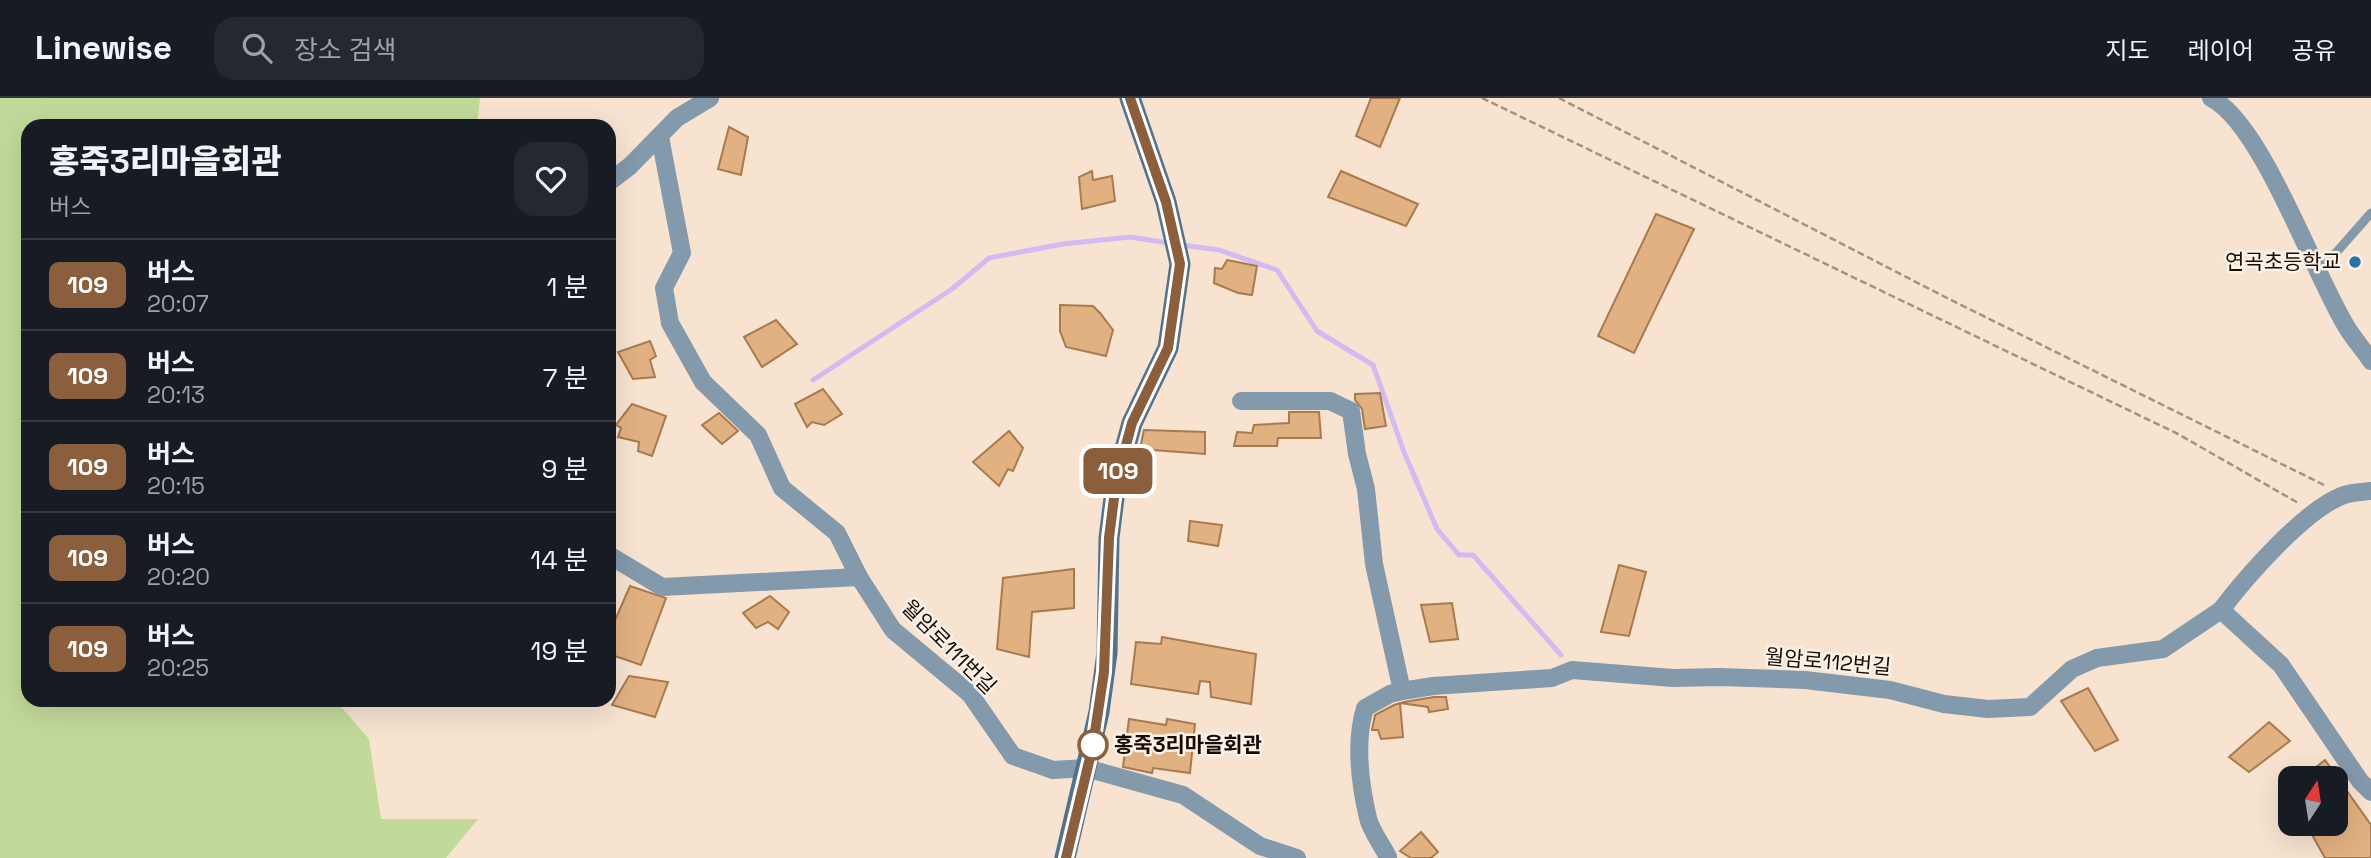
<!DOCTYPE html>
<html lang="ko">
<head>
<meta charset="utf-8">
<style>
  body { margin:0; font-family:"Space Grotesk","Noto Sans KR",sans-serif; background:#242831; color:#f1f3f6; height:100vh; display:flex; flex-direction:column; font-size:26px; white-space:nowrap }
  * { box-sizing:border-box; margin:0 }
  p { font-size:23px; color:#9ea1a6 }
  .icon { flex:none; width:38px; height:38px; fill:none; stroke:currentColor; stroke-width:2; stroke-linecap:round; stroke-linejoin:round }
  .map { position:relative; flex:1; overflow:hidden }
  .sheet { position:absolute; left:21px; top:21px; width:595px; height:588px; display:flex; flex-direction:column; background:#171b24; border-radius:21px; box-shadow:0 7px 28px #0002 }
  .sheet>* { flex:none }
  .badge { padding:0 14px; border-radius:10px; font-size:24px; line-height:46px }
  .needle { width:46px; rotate:12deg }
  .buttons { position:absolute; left:2278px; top:668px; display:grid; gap:14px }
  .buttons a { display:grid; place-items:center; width:70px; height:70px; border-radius:14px; background:#171b24; box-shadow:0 7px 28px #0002; font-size:35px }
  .map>.badge { position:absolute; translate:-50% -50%; box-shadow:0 0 0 4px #fff }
  .round { display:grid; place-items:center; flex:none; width:74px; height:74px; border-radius:21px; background:#242831 }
  .summary { display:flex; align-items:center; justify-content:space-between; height:119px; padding:0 28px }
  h1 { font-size:33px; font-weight:800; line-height:52px }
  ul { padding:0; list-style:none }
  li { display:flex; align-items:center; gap:21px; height:91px; padding:0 28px; border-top:2px solid #363941 }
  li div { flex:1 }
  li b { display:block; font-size:26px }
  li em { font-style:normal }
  li .badge { min-width:77px; font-weight:700; text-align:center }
  header { display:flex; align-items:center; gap:42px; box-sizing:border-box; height:98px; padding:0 35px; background:#171b24; border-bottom:2px solid #363941 }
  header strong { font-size:33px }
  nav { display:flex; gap:38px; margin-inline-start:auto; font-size:24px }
  .search { width:490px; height:63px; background:#242831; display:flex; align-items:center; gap:18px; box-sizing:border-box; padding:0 24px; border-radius:21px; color:#9ea1a6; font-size:26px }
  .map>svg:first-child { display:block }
  .green { fill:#c2da99 }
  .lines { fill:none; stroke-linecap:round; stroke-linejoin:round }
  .stream { stroke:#d3baf2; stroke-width:5 }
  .building { fill:#e2b182; stroke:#a87a4d; stroke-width:2 }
  .path { stroke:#a49182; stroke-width:2.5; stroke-dasharray:7 3.5; stroke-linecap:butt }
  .lane { stroke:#8399ac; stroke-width:9 }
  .street { stroke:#8399ac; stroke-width:18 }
  .secondary { stroke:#52738e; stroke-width:21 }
  .line-casing { stroke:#fff; stroke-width:16 }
  .line { stroke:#8b5e3c; stroke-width:10 }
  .poi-dot { fill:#2b72a6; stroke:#fcf2e8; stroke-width:2.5 }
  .stop-dot { fill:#fff; stroke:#8b5e3c; stroke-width:3.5 }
  .labels { text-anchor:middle; stroke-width:5; stroke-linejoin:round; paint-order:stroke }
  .poi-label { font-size:21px; fill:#1b0a00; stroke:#fcf2e8; text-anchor:end }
  .street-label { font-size:21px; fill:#1b0a00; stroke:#fcf2e8 }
  .stop-label { font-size:21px; font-weight:bold; fill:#1b0a00; stroke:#fcf2e8; text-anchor:start }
</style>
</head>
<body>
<header>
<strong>Linewise</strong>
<div class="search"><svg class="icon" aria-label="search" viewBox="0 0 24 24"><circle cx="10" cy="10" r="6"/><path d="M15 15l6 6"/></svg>장소 검색</div>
<nav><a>지도</a><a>레이어</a><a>공유</a></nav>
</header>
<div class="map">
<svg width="2371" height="760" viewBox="0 0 2371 760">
  <rect width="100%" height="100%" fill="#f7e3d0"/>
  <polygon class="green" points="0,0 480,0 477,28 28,28 28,602 335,602 369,641 381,721 478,721 446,760 0,760"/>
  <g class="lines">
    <g class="stream">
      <polyline points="1182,147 1219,152 1277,172 1317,233 1373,267 1404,354 1437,431 1459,457 1473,457 1561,557"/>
      <polyline points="813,282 952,191 989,160 1063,146 1130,139 1169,145"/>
    </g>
  </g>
  <g class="building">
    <polygon points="1371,0 1400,0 1380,49 1356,38"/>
    <polygon points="729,29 748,39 741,77 718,71"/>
    <polygon points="1092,73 1093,82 1112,78 1115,103 1082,111 1079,79"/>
    <polygon points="1341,73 1418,106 1406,128 1328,99"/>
    <polygon points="1656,116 1694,131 1634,255 1598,238"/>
    <polygon points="1227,162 1257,168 1252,197 1238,195 1214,185 1215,170 1222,171"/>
    <polygon points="1060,207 1093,208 1100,215 1113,232 1106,258 1066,249 1060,233"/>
    <polygon points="776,222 797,246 762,269 744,239"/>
    <polygon points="650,243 656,258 650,262 655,279 633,281 618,254"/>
    <polygon points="823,291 842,316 824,327 812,324 807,329 795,306"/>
    <polygon points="1380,295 1386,328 1365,331 1362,311 1355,302 1355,296"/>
    <polygon points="632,306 666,318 652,358 638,353 639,344 618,339 621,330 616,327"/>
    <polygon points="1289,314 1319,314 1321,340 1278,340 1277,348 1234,348 1237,334 1252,335 1254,327 1289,325"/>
    <polygon points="719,315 738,333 722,346 702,327"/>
    <polygon points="1144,332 1205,334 1205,356 1140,351"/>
    <polygon points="1009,333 1023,350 1013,373 1008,371 999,388 973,364"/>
    <polygon points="1190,423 1222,427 1218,448 1188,443"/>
    <polygon points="1619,467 1646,474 1629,538 1601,534"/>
    <polygon points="1074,471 1074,510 1032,514 1029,559 997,551 1003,480"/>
    <polygon points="630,488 666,500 641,567 609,556 609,536"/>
    <polygon points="770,498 789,514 778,531 768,524 756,530 743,515"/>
    <polygon points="1452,505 1458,541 1430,544 1421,507"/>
    <polygon points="1162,539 1256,556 1251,606 1211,599 1210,584 1200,583 1198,596 1131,586 1136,544 1161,546"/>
    <polygon points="629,578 668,584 655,619 612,607"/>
    <polygon points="2088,590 2118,642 2095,653 2061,603"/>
    <polygon points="1434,599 1446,599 1448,611 1429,614 1428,609 1400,605 1403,639 1381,641 1378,632 1372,632 1375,617 1394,607 1404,604"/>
    <polygon points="1129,621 1166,627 1167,621 1195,626 1190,675 1153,670 1152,675 1123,669"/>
    <polygon points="2269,624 2290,643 2249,674 2229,659"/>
    <polygon points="2325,662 2371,727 2371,760 2325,760 2306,726 2336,726 2336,681 2301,681"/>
    <polygon points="1421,734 1438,754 1431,760 1411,760 1400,753"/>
  </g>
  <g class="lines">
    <g class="path">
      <polyline points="1482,0 2178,336 2300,406"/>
      <polyline points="1559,0 1947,200 2324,387"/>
    </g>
    <polyline class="lane" points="2319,174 2371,115"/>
    <g class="street">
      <path d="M2211 0C2262 26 2313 174 2346 228 2353 240 2363 251 2371 263"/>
      <polyline points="660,39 682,155 664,190 670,225 703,284 758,337 782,390 837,435 859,479 893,532 970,596 1013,658 1053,672 1086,670 1183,697 1260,748 1297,760"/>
      <polyline points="609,84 630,68 677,20 710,0"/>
      <polyline points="1241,303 1330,303 1351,313 1357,356 1366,391 1374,466 1402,593"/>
      <path d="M2371 393C2363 394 2352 394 2344 397 2305 411 2246 479 2221 512L2281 567 2360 683 2371 694"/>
      <polyline points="609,457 662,489 859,479"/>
      <path d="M1388 759C1382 747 1371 733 1368 720 1360 686 1355 643 1365 610L1390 596 1402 593 1433 588 1552 580 1572 572 1673 580 1720 579 1805 582 1890 592 1944 606 1988 611 2030 609 2072 571 2097 560 2163 551 2221 512"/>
    </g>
    <polyline class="secondary" points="1065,760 1099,614 1107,555 1109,440 1116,384 1132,325 1168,250 1180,166 1166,104 1130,0"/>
  </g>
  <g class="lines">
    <g class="line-casing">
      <polyline id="line" points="1066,760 1093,647 1104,574 1109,440 1116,384 1132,325 1168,250 1180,166 1166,104 1130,0"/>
    </g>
    <use href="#line" class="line"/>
  </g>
  <circle class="poi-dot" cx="2355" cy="164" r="7"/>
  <circle class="stop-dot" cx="1093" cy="647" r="14"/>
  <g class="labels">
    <g class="poi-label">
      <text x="2341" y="171">연곡초등학교</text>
    </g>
    <g class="street-label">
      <text transform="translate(949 549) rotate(45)" y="7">월암로111번길</text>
      <text transform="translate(1828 564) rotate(5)" y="7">월암로112번길</text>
    </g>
    <g class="stop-label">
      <text x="1114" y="654">홍죽3리마을회관</text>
    </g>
  </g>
</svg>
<div class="buttons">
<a><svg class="needle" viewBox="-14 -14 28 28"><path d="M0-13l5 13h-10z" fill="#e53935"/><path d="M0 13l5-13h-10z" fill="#9ea1a6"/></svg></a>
</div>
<b class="badge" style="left:1118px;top:373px;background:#8b5e3c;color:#fff">109</b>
<section class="sheet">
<div class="summary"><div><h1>홍죽3리마을회관</h1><p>버스</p></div><a class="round"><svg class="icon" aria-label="heart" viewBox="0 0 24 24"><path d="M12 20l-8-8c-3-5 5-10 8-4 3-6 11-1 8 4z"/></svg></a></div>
<ul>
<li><span class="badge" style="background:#8b5e3c;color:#fff">109</span><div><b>버스</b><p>20:07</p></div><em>1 분</em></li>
<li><span class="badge" style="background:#8b5e3c;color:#fff">109</span><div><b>버스</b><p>20:13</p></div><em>7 분</em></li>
<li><span class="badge" style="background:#8b5e3c;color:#fff">109</span><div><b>버스</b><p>20:15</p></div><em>9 분</em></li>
<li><span class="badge" style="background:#8b5e3c;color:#fff">109</span><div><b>버스</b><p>20:20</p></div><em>14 분</em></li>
<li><span class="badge" style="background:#8b5e3c;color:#fff">109</span><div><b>버스</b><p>20:25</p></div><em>19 분</em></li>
</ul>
</section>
</div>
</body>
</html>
